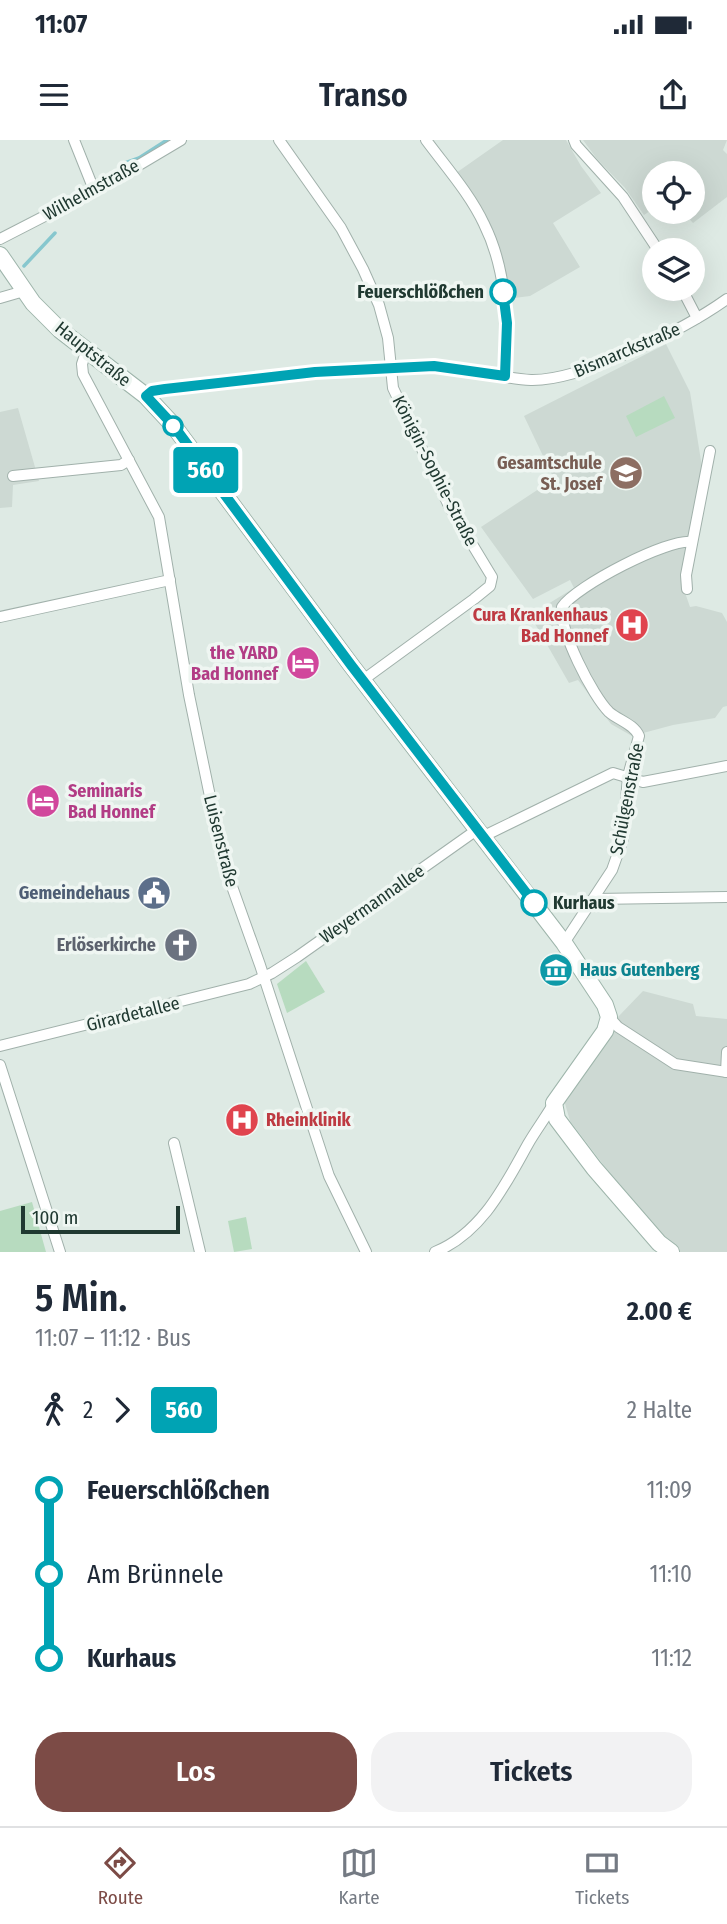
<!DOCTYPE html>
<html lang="de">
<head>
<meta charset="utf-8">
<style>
  body { margin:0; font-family:"Fira Sans Condensed",sans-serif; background:#f2f2f3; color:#1f2937; height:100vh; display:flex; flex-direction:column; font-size:26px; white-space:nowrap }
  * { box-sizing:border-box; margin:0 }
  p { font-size:23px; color:#747a83 }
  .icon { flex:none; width:38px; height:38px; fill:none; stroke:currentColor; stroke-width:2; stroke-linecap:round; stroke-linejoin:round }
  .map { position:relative; height:1112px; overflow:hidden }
  .panel { display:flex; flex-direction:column; background:#fff; flex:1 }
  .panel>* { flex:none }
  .badge { padding:0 14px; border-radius:5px; font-size:24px; line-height:46px }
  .tools { position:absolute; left:642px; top:21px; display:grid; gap:14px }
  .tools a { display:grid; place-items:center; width:63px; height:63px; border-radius:50%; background:#fff; box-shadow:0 7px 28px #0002; font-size:35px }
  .scale { position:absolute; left:21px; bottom:18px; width:159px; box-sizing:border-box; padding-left:7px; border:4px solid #203931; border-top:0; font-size:19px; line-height:24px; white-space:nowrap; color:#203931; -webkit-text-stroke:5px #eff6f2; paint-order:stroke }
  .map>.badge { position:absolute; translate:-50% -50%; box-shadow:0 0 0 4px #fff }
  .legs { display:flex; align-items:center; gap:10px; height:77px; padding:0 35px; font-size:23px }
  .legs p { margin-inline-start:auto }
  .headline { display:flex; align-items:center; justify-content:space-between; height:119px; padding:0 35px }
  h1 { font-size:38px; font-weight:600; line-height:52px }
  .cta { display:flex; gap:14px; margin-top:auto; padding:14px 35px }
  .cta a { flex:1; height:80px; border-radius:28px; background:#7c4b46; color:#fff; font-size:28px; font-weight:600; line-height:80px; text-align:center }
  .cta a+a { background:#f2f2f3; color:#1f2937 }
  ul { padding:0 35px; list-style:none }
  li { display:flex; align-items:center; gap:24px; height:84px; font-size:26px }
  li i { display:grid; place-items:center; width:10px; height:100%; margin:0 9px; background:currentColor }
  li i::after { content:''; width:18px; height:18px; margin:-9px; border:5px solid; border-radius:50%; background:#fff }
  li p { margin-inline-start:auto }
  li:first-child i { background:linear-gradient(#0000 50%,currentColor 0) }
  li:last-child i { background:linear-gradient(currentColor 50%,#0000 0) }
  .status { display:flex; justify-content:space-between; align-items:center; height:49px; padding:0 35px; background:#fff; direction:ltr }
  .status svg { height:19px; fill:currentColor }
  header { display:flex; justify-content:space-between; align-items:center; height:91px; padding:0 35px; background:#fff; font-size:32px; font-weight:600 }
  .dock { display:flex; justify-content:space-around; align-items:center; height:98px; border-top:2px solid #e0e1e3; background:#fff; font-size:19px; color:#747a83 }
  .dock a { display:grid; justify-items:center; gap:4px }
  .dock .active { color:#7c4b46 }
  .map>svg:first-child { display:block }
  .built { fill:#cdd9d3 }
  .green { fill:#b7dbbf }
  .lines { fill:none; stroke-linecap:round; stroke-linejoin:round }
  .stream { stroke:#87c7ce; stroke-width:3.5 }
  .street-casing { stroke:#a1b1ab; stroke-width:12 }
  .secondary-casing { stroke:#9eb5ab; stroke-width:18 }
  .street { stroke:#fff; stroke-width:10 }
  .secondary { stroke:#fff; stroke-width:16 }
  .line-1-casing { stroke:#fff; stroke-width:16 }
  .line-1 { stroke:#00a3b4; stroke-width:10 }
  .stop-1-dot { fill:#fff; stroke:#00a3b4; stroke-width:3.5 }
  .labels { text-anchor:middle; stroke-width:7; stroke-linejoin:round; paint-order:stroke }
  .street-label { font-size:18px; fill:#203931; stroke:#eff6f2 }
  .stop-label { font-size:18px; font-weight:bold; fill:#203931; stroke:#eff6f2; text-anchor:end }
  .education-label { font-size:18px; font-weight:bold; fill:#785e54; stroke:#eff6f2; text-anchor:end }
  .health-label { font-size:18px; font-weight:bold; fill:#be3a42; stroke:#eff6f2; text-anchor:end }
  .hotel-label { font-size:18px; font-weight:bold; fill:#b23c85; stroke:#eff6f2; text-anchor:end }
  .service-label { font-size:18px; font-weight:bold; fill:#4e5e75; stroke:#eff6f2; text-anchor:end }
  .worship-label { font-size:18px; font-weight:bold; fill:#5b616d; stroke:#eff6f2; text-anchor:end }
  .culture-label { font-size:18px; font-weight:bold; fill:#0d838f; stroke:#eff6f2; text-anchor:start }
</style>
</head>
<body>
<div class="status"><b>11:07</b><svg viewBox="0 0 49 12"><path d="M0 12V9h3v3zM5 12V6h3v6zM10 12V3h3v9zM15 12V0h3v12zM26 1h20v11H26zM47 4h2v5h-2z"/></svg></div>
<header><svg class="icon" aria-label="menu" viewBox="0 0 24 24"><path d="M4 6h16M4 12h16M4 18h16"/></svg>Transo<svg class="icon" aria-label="share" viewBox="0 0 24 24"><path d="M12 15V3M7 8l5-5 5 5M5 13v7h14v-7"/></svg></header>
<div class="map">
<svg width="727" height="1112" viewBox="0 0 727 1112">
  <rect width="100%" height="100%" fill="#deeae4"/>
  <g class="built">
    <polygon points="503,0 566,0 581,26 601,53 553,83 580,127 530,156 507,159 500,117 456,33"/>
    <polygon points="583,0 727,0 723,10 727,14 727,57 693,83 683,72 693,72 693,33 654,33 654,68 644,75 625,48 597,19"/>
    <polygon points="666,204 690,252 702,327 683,422 682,444 690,467 696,466 722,473 727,482 727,566 723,567 715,578 673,585 632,596 611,584 578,540 569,543 530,475 574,448 570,440 533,459 481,387 554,339 524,276"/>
    <polygon points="18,268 39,341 13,345 12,367 0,368 0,272"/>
    <polygon points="643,851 693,864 696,876 727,879 727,1112 678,1112 651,1087 570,981 564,960 618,877"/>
  </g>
  <g class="green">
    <polygon points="664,256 675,278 636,297 626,276"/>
    <polygon points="306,821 325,852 287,873 277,844"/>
    <polygon points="32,1062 46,1112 0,1112 0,1071"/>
    <polygon points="246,1077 252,1109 234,1112 228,1081"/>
  </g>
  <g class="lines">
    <g class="stream">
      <polyline points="125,23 139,18 167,0"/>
      <polyline points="24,126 55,93"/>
    </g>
    <g class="street-casing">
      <g id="street">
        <polyline points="74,0 94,50"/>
        <polyline points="279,0 341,88 363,129 379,165 388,198 393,248 449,366 492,437 490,446 474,459 363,540"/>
        <path d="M426 0C446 27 470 54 484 84 507 130 509 186 505 236"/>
        <polyline points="574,0 576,5 623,57 658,110"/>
        <polyline points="0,99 107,44 181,0"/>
        <polyline points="682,149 697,178"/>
        <polyline points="0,158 24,151"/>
        <polyline points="86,212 82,224 83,234 159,377 189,555 224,724 260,825 329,1036 366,1112"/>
        <path d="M146 256 152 251 165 249C253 239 342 229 431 226 464 225 498 239 531 240 582 241 685 189 727 159"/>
        <polyline points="13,336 121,325 129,320"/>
        <polyline points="687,449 686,435 710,311"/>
        <polyline points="0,477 170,440"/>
        <polyline points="484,696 613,633 643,642 727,626"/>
        <polyline points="595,759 727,757"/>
        <path d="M564 803 612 730 623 699 628 636 639 596C634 584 618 580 609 572 593 557 558 488 562 467 576 446 668 398 692 402"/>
        <polyline points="609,877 618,887 675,924 727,932"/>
        <polyline points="0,906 249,844 272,833 297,817 478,689"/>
        <polyline points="0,925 60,1112"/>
        <polyline points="726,932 727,912"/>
        <polyline points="174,1003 200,1112"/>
        <path d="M435 1112C482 1093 505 1045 528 1004 536 990 546 977 554 963"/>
      </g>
    </g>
    <g class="secondary-casing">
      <polyline id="secondary" points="0,115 33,163 60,190 146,256 173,285 351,525 564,803 605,865 609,877 605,891 554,963 557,979 563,987 594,1028 659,1103 671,1112"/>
    </g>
    <use href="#street" class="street"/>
    <use href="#secondary" class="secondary"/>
  </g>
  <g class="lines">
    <g class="line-1-casing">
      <polyline id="line-1" points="503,152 507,183 505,236 434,226 315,232 165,249 152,251 146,256 173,285 351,525 534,763"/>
    </g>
    <use href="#line-1" class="line-1"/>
  </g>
  <defs>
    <g id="school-disc" transform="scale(1.75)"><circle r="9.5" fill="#8d6e63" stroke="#eff6f2"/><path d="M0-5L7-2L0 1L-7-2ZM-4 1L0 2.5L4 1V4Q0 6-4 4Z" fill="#fff"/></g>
    <g id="hospital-disc" transform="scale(1.75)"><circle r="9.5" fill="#e0444e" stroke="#eff6f2"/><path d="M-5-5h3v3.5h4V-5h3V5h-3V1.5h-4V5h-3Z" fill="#fff"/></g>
    <g id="hotel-disc" transform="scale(1.75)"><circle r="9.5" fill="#d1479c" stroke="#eff6f2"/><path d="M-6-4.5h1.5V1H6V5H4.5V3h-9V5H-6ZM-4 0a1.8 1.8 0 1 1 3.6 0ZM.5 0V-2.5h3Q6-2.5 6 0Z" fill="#fff"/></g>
    <g id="civic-disc" transform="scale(1.75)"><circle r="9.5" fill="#5c6f8a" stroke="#eff6f2"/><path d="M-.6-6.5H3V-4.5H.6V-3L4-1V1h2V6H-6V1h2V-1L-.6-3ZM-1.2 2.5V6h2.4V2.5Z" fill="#fff"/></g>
    <g id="church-disc" transform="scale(1.75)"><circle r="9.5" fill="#6b7280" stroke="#eff6f2"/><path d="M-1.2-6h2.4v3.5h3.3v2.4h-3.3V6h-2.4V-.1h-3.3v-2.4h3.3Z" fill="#fff"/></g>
    <g id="museum-disc" transform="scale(1.75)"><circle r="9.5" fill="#0f9aa8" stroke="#eff6f2"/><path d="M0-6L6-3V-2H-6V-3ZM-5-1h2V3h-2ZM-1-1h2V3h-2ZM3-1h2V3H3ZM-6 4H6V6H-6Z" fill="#fff"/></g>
  </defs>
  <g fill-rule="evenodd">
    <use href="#school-disc" x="626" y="333"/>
    <use href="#hospital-disc" x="632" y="485"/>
    <use href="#hotel-disc" x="303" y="523"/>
    <use href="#hotel-disc" x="43" y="661"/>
    <use href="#civic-disc" x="154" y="753"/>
    <use href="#church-disc" x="181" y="805"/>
    <use href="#museum-disc" x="556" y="830"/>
    <use href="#hospital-disc" x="242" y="980"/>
  </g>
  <g class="stop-1-dot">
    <circle cx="503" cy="152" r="12"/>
    <circle cx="173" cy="286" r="9"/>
    <circle cx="534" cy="763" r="12"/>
  </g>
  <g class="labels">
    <g class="street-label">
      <text transform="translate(91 50) rotate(-29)" y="6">Wilhelmstraße</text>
      <text transform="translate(627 210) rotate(-23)" y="6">Bismarckstraße</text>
      <text transform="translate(93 214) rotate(39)" y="6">Hauptstraße</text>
      <text transform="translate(435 331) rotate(63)" y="6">Königin-Sophie-Straße</text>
      <text transform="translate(627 659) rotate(-79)" y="6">Schülgenstraße</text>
      <text transform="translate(221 701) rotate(76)" y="6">Luisenstraße</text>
      <text transform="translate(372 764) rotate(-35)" y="6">Weyermannallee</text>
      <text transform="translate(133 874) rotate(-14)" y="6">Girardetallee</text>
    </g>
    <g class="stop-label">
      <text x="484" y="158">Feuerschlößchen</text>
      <text x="553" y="769" text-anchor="start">Kurhaus</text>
    </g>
    <g class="education-label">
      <text x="602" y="329">Gesamtschule<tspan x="602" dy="21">St. Josef</tspan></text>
    </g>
    <g class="health-label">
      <text x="608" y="481">Cura Krankenhaus<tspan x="608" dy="21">Bad Honnef</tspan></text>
      <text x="266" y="986" text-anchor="start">Rheinklinik</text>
    </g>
    <g class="hotel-label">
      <text x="278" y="519">the YARD<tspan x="278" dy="21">Bad Honnef</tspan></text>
      <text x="68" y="657" text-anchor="start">Seminaris<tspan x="68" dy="21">Bad Honnef</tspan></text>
    </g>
    <g class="service-label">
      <text x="130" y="759">Gemeindehaus</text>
    </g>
    <g class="worship-label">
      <text x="156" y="811">Erlöserkirche</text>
    </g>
    <g class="culture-label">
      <text x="580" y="836">Haus Gutenberg</text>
    </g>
  </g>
</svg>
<div class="tools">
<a><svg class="icon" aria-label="locate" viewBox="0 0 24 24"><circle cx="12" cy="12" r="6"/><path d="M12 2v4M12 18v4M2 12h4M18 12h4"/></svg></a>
<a><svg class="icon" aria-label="layers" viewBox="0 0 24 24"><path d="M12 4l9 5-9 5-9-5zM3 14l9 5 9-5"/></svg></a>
</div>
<div class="scale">100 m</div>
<b class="badge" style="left:206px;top:330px;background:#00a3b4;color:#fff">560</b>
</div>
<section class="panel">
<div class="headline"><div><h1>5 Min.</h1><p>11:07 – 11:12 · Bus</p></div><b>2.00 €</b></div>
<div class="legs"><svg class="icon" aria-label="walk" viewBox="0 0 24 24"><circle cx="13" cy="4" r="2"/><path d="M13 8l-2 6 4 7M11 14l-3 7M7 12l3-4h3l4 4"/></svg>2<svg class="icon" aria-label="forward" viewBox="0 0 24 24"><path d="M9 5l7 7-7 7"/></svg><b class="badge" style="background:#00a3b4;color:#fff">560</b><p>2 Halte</p></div>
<ul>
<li><i style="color:#00a3b4"></i><b>Feuerschlößchen</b><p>11:09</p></li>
<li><i style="color:#00a3b4"></i><span>Am Brünnele</span><p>11:10</p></li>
<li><i style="color:#00a3b4"></i><b>Kurhaus</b><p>11:12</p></li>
</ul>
<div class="cta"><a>Los</a><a>Tickets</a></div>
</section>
<nav class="dock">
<a class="active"><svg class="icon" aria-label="directions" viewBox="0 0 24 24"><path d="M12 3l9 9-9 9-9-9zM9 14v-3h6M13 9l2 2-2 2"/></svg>Route</a>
<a><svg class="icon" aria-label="map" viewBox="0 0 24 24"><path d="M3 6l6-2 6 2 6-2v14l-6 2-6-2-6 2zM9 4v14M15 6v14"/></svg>Karte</a>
<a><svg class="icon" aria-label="tickets" viewBox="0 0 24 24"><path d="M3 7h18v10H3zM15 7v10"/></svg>Tickets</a>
</nav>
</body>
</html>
